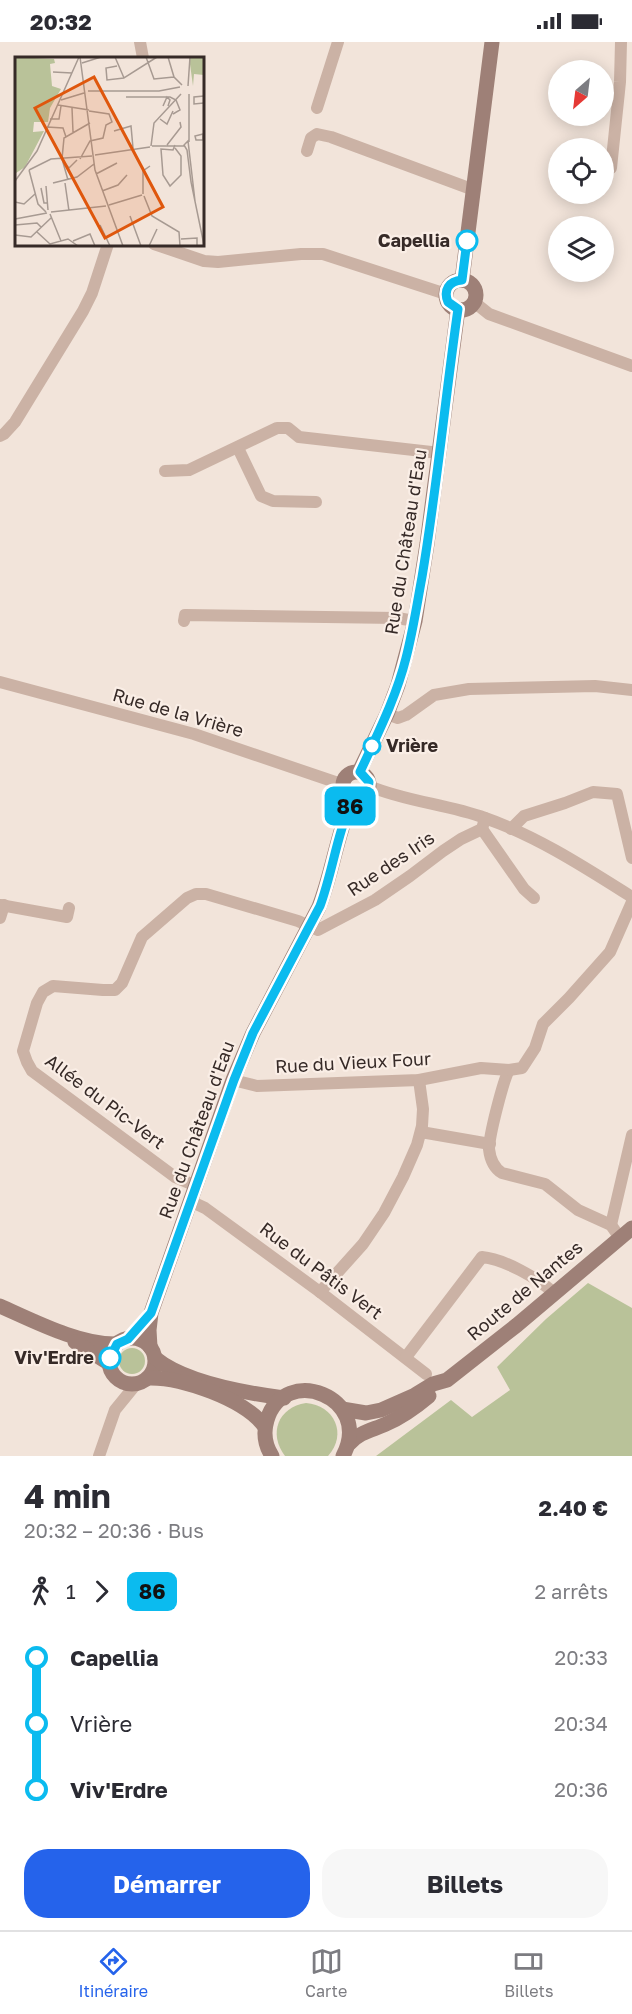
<!DOCTYPE html>
<html lang="fr">
<head>
<meta charset="utf-8">
<style>
  body { margin:0; font-family:"Golos Text",sans-serif; background:#f7f7f7; color:#2b2b33; height:100vh; display:flex; flex-direction:column; font-size:22px; white-space:nowrap }
  * { box-sizing:border-box; margin:0 }
  p { font-size:20px; color:#7c7c81 }
  .icon { flex:none; width:33px; height:33px; fill:none; stroke:currentColor; stroke-width:2; stroke-linecap:round; stroke-linejoin:round }
  .map { position:relative; height:1414px; overflow:hidden }
  .sheet { display:flex; flex-direction:column; background:#fff; flex:1 }
  .sheet>* { flex:none }
  .badge { padding:0 12px; border-radius:9px; font-size:21px; line-height:39px }
  .needle { width:39px; rotate:208deg }
  .tools { position:absolute; left:548px; top:18px; display:grid; gap:12px }
  .tools a { display:grid; place-items:center; width:66px; height:66px; border-radius:50%; background:#fff; box-shadow:0 3px 15px #0003; font-size:30px }
  .map>.badge { position:absolute; translate:-50% -50%; box-shadow:0 0 0 3px #fff }
  .legs { display:flex; align-items:center; gap:9px; height:66px; padding:0 24px; font-size:20px }
  .legs p { margin-inline-start:auto }
  .head { display:flex; align-items:center; justify-content:space-between; height:102px; padding:0 24px }
  h1 { font-size:33px; font-weight:700; line-height:45px }
  .cta { display:flex; gap:12px; margin-top:auto; padding:12px 24px }
  .cta a { flex:1; height:69px; border-radius:24px; background:#2563eb; color:#fff; font-size:24px; font-weight:700; line-height:69px; text-align:center }
  .cta a+a { background:#f7f7f7; color:#2b2b33 }
  ul { padding:0 24px; list-style:none }
  li { display:flex; align-items:center; gap:21px; height:66px; font-size:22px }
  li i { display:grid; place-items:center; width:9px; height:100%; margin:0 8px; background:currentColor }
  li i::after { content:''; width:15px; height:15px; margin:-8px; border:4px solid; border-radius:50%; background:#fff }
  li p { margin-inline-start:auto }
  li:first-child i { background:linear-gradient(#0000 50%,currentColor 0) }
  li:last-child i { background:linear-gradient(currentColor 50%,#0000 0) }
  .status { display:flex; justify-content:space-between; align-items:center; height:42px; padding:0 30px; background:#fff; direction:ltr }
  .status svg { height:16px; fill:currentColor }
  .menu { display:flex; justify-content:space-around; align-items:center; height:84px; border-top:2px solid #e1e1e2; background:#fff; font-size:16px; color:#7c7c81 }
  .menu a { display:grid; justify-items:center; gap:3px }
  .menu .current { color:#2563eb }
  .map>svg:first-child { display:block }
  .green { fill:#b9c299 }
  .lines { fill:none; stroke-linecap:round; stroke-linejoin:round }
  .street { stroke:#cbb2a5; stroke-width:12 }
  .secondary { stroke:#9e8077; stroke-width:15 }
  .line-1-casing { stroke:#fff; stroke-width:14 }
  .line-1 { stroke:#0bbbef; stroke-width:9 }
  .stop-1-dot { fill:#fff; stroke:#0bbbef; stroke-width:3 }
  .labels { text-anchor:middle; stroke-width:4.5; stroke-linejoin:round; paint-order:stroke }
  .stop-label { font-size:18px; font-weight:bold; fill:#362a27; stroke:#faeee6; text-anchor:end }
  .street-label { font-size:18px; fill:#362a27; stroke:#faeee6 }
  .inset-road { fill:none; stroke:#a79a92; stroke-width:1.5 }
  .view { fill:#df570d; fill-opacity:0.15; stroke:#df570d; stroke-width:3 }
  .inset-edge { fill:none; stroke:#362a27; stroke-width:3 }
</style>
</head>
<body>
<div class="status"><b>20:32</b><svg viewBox="0 0 49 12"><path d="M0 12V9h3v3zM5 12V6h3v6zM10 12V3h3v9zM15 12V0h3v12zM26 1h20v11H26zM47 4h2v5h-2z"/></svg></div>
<div class="map">
<svg width="632" height="1414" viewBox="0 0 632 1414">
  <rect width="100%" height="100%" fill="#f2e4da"/>
  <g class="green">
    <polygon points="588,1241 632,1266 632,1414 376,1414 451,1358 472,1375 510,1348 497,1325 546,1277"/>
    <circle cx="132" cy="1319" r="13"/>
    <path d="M306 1361C334 1363 348 1392 328 1414H285C268 1392 278 1365 306 1361Z"/>
  </g>
  <g class="lines">
    <g class="street">
      <polyline points="140,0 143,16"/>
      <polyline points="317,66 338,0"/>
      <polyline points="307,109 311,96 317,92 331,95 474,148"/>
      <polyline points="611,126 620,40 621,0"/>
      <polyline points="154,202 204,219 218,220 301,212 323,212 446,252"/>
      <polyline points="474,260 489,272 632,324"/>
      <polyline points="0,394 4,392 15,380 83,269 92,251 108,202"/>
      <polyline points="238,406 261,454 273,459 316,460"/>
      <polyline points="165,429 189,428 277,386 288,386 299,395 440,411"/>
      <polyline points="184,579 185,573 397,576 415,579"/>
      <polyline points="0,640 194,692 344,743"/>
      <polyline points="387,672 398,676 406,673 434,653 469,647 595,644 632,648"/>
      <path d="M369 744C407 760 447 762 485 776 537 794 586 826 632 855"/>
      <polyline points="482,787 524,847 534,856"/>
      <polyline points="511,787 524,774 565,761 593,750 617,752 632,816"/>
      <polyline points="0,863 67,875 69,866"/>
      <polyline points="0,876 4,863"/>
      <path d="M509 1028C503 1039 489 1094 489 1107 490 1116 494 1126 502 1131L545 1142 578 1168 611 1183 620 1196"/>
      <polyline points="233,1038 257,1044 419,1038 481,1026 509,1028 522,1026 535,1006 543,982 569,956 610,910 632,860"/>
      <polyline points="421,1090 490,1102"/>
      <polyline points="196,1144 175,1135 32,1029 27,1020 23,1009 37,961 43,950 53,944 103,948 115,948 122,941 142,895 187,856 196,852 206,852 298,879 318,888 375,858 410,834 443,809 461,797 482,787 485,776"/>
      <polyline points="190,1159 205,1166 320,1250 426,1332"/>
      <polyline points="611,1183 632,1093"/>
      <polyline points="320,1250 363,1202 384,1171 403,1135 417,1103 422,1084 423,1067 419,1038"/>
      <path d="M406 1315 482 1215C504 1217 538 1236 555 1252"/>
      <polyline points="99,1414 115,1368 137,1341"/>
    </g>
    <g class="secondary">
      <polyline points="462,238 492,0"/>
      <circle cx="461" cy="253" r="15"/>
      <polyline points="359,730 387,672 398,643 415,579 427,502 458,267"/>
      <circle cx="356" cy="743" r="13"/>
      <path d="M0 1264C34 1279 80 1303 117 1302"/>
      <circle cx="132" cy="1319" r="23"/>
      <polyline points="75,1300 110,1322"/>
      <path d="M150 1305 149 1288 151 1271 233 1038 253 991 319 865C333 829 337 790 354 755"/>
      <path d="M155 1316C184 1340 246 1351 284 1356"/>
      <path d="M148 1336C181 1335 245 1357 265 1385"/>
      <polyline points="342,1367 366,1371 381,1368 415,1353 433,1342 447,1338 517,1283 632,1186"/>
      <path d="M349 1402C359 1390 373 1388 386 1382 402 1375 416 1365 429 1354"/>
      <path d="M272 1414C265 1403 263 1391 267 1378 284 1321 374 1355 343 1414"/>
    </g>
  </g>
  <g class="lines">
    <g class="line-1-casing">
      <path id="line-1" d="M110 1316 117 1302 128 1297 151 1271 234 1038 253 991 320 864C333 829 337 790 354 755L362 754 368 748 369 740 360 730C377 693 396 656 406 616 413 589 417 562 422 535 437 446 445 357 458 267L448 260C443 248 449 239 462 238L467 199"/>
    </g>
    <use href="#line-1" class="line-1"/>
  </g>
  <g class="stop-1-dot">
    <circle cx="467" cy="199" r="10"/>
    <circle cx="372" cy="704" r="8"/>
    <circle cx="110" cy="1316" r="10"/>
  </g>
  <g class="labels">
    <g class="stop-label">
      <text x="450" y="205">Capellia</text>
      <text x="386" y="710" text-anchor="start">Vrière</text>
      <text x="94" y="1322">Viv'Erdre</text>
    </g>
    <g class="street-label">
      <text transform="translate(406 500) rotate(-81)" y="6">Rue du Château d'Eau</text>
      <text transform="translate(178 671) rotate(16)" y="6">Rue de la Vrière</text>
      <text transform="translate(391 822) rotate(-34)" y="6">Rue des Iris</text>
      <text transform="translate(353 1021) rotate(-3)" y="6">Rue du Vieux Four</text>
      <text transform="translate(105 1060) rotate(37)" y="6">Allée du Pic-Vert</text>
      <text transform="translate(197 1088) rotate(-70)" y="6">Rue du Château d'Eau</text>
      <text transform="translate(321 1229) rotate(37)" y="6">Rue du Pâtis Vert</text>
      <text transform="translate(525 1249) rotate(-40)" y="6">Route de Nantes</text>
    </g>
  </g>
  <g transform="translate(15 15)">
    <rect width="189" height="189" fill="#f2e4da"/>
    <path d="M0 0 39 2 40 6 35 7 37 29 46 32 35 51 33 65H19L18 75 29 74 10 110 1 116ZM174 0H189V18L179 17 178 29Z" fill="#b9c299"/>
    <path class="inset-road" d="M65 0 80 113 108 189M100 0 109 21 142 0M131 0 139 22 159 20M153 0 159 20 167 28M67 6 86 0M102 9 91 11 92 23 109 21M38 15 57 16M173 29 175 0M73 34H144L165 30M174 37V85M189 39 179 40V47L189 46M111 40H155L161 43 165 53 158 57M46 43 69 36M43 48 74 53M148 49 152 40 155 43 153 49M57 51 58 75M35 62H44L46 49M145 62 152 67 158 54M32 70 48 71 51 80M99 74 116 69 118 91M188 83V77L180 79 181 83H189M152 88 166 70 165 65M160 88 158 93 146 92 148 118 155 129 166 118V99L160 91M136 89 139 66 166 37M137 89H169M80 98 135 90M65 102 75 84 88 81 91 68 97 65 94 57 74 54M49 105 54 111 62 103M14 113 36 102 77 99M14 113 23 147 31 155M81 117 102 106M53 123 47 102 49 81 75 66M0 124 22 94 64 0M38 126 62 120 79 107M50 126 54 154M31 129 33 153M26 131 29 146H32M87 134 103 128 112 118M128 137V114L135 109M129 139 137 159 164 175 165 189M180 144 173 84 169 88 172 93 176 125 189 188M0 145 9 147 20 137M94 148 127 138M36 155 91 149M35 157 46 184M115 159 126 189M0 162 32 156M0 168 22 166 26 170M85 168 95 189M22 175 35 187 53 182 63 189M0 178 16 180 36 161M166 182 182 181V189M58 184 75 177 80 189M134 189 142 172"/>
    <path class="view" d="M79 20 148 150 90 181 20 51Z"/>
    <rect width="189" height="189" class="inset-edge"/>
  </g>
</svg>
<div class="tools">
<a><svg class="needle" viewBox="-14 -14 28 28"><path d="M0-13l5 13h-10z" fill="#e53935"/><path d="M0 13l5-13h-10z" fill="#7c7c81"/></svg></a>
<a><svg class="icon" aria-label="locate" viewBox="0 0 24 24"><circle cx="12" cy="12" r="6"/><path d="M12 2v4M12 18v4M2 12h4M18 12h4"/></svg></a>
<a><svg class="icon" aria-label="layers" viewBox="0 0 24 24"><path d="M12 4l9 5-9 5-9-5zM3 14l9 5 9-5"/></svg></a>
</div>
<b class="badge" style="left:350px;top:764px;background:#0bbbef;color:#111">86</b>
</div>
<section class="sheet">
<div class="head"><div><h1>4 min</h1><p>20:32 – 20:36 · Bus</p></div><b>2.40 €</b></div>
<div class="legs"><svg class="icon" aria-label="walk" viewBox="0 0 24 24"><circle cx="13" cy="4" r="2"/><path d="M13 8l-2 6 4 7M11 14l-3 7M7 12l3-4h3l4 4"/></svg>1<svg class="icon" aria-label="forward" viewBox="0 0 24 24"><path d="M9 5l7 7-7 7"/></svg><b class="badge" style="background:#0bbbef;color:#111">86</b><p>2 arrêts</p></div>
<ul>
<li><i style="color:#0bbbef"></i><b>Capellia</b><p>20:33</p></li>
<li><i style="color:#0bbbef"></i><span>Vrière</span><p>20:34</p></li>
<li><i style="color:#0bbbef"></i><b>Viv'Erdre</b><p>20:36</p></li>
</ul>
<div class="cta"><a>Démarrer</a><a>Billets</a></div>
</section>
<nav class="menu">
<a class="current"><svg class="icon" aria-label="directions" viewBox="0 0 24 24"><path d="M12 3l9 9-9 9-9-9zM9 14v-3h6M13 9l2 2-2 2"/></svg>Itinéraire</a>
<a><svg class="icon" aria-label="map" viewBox="0 0 24 24"><path d="M3 6l6-2 6 2 6-2v14l-6 2-6-2-6 2zM9 4v14M15 6v14"/></svg>Carte</a>
<a><svg class="icon" aria-label="tickets" viewBox="0 0 24 24"><path d="M3 7h18v10H3zM15 7v10"/></svg>Billets</a>
</nav>
</body>
</html>
